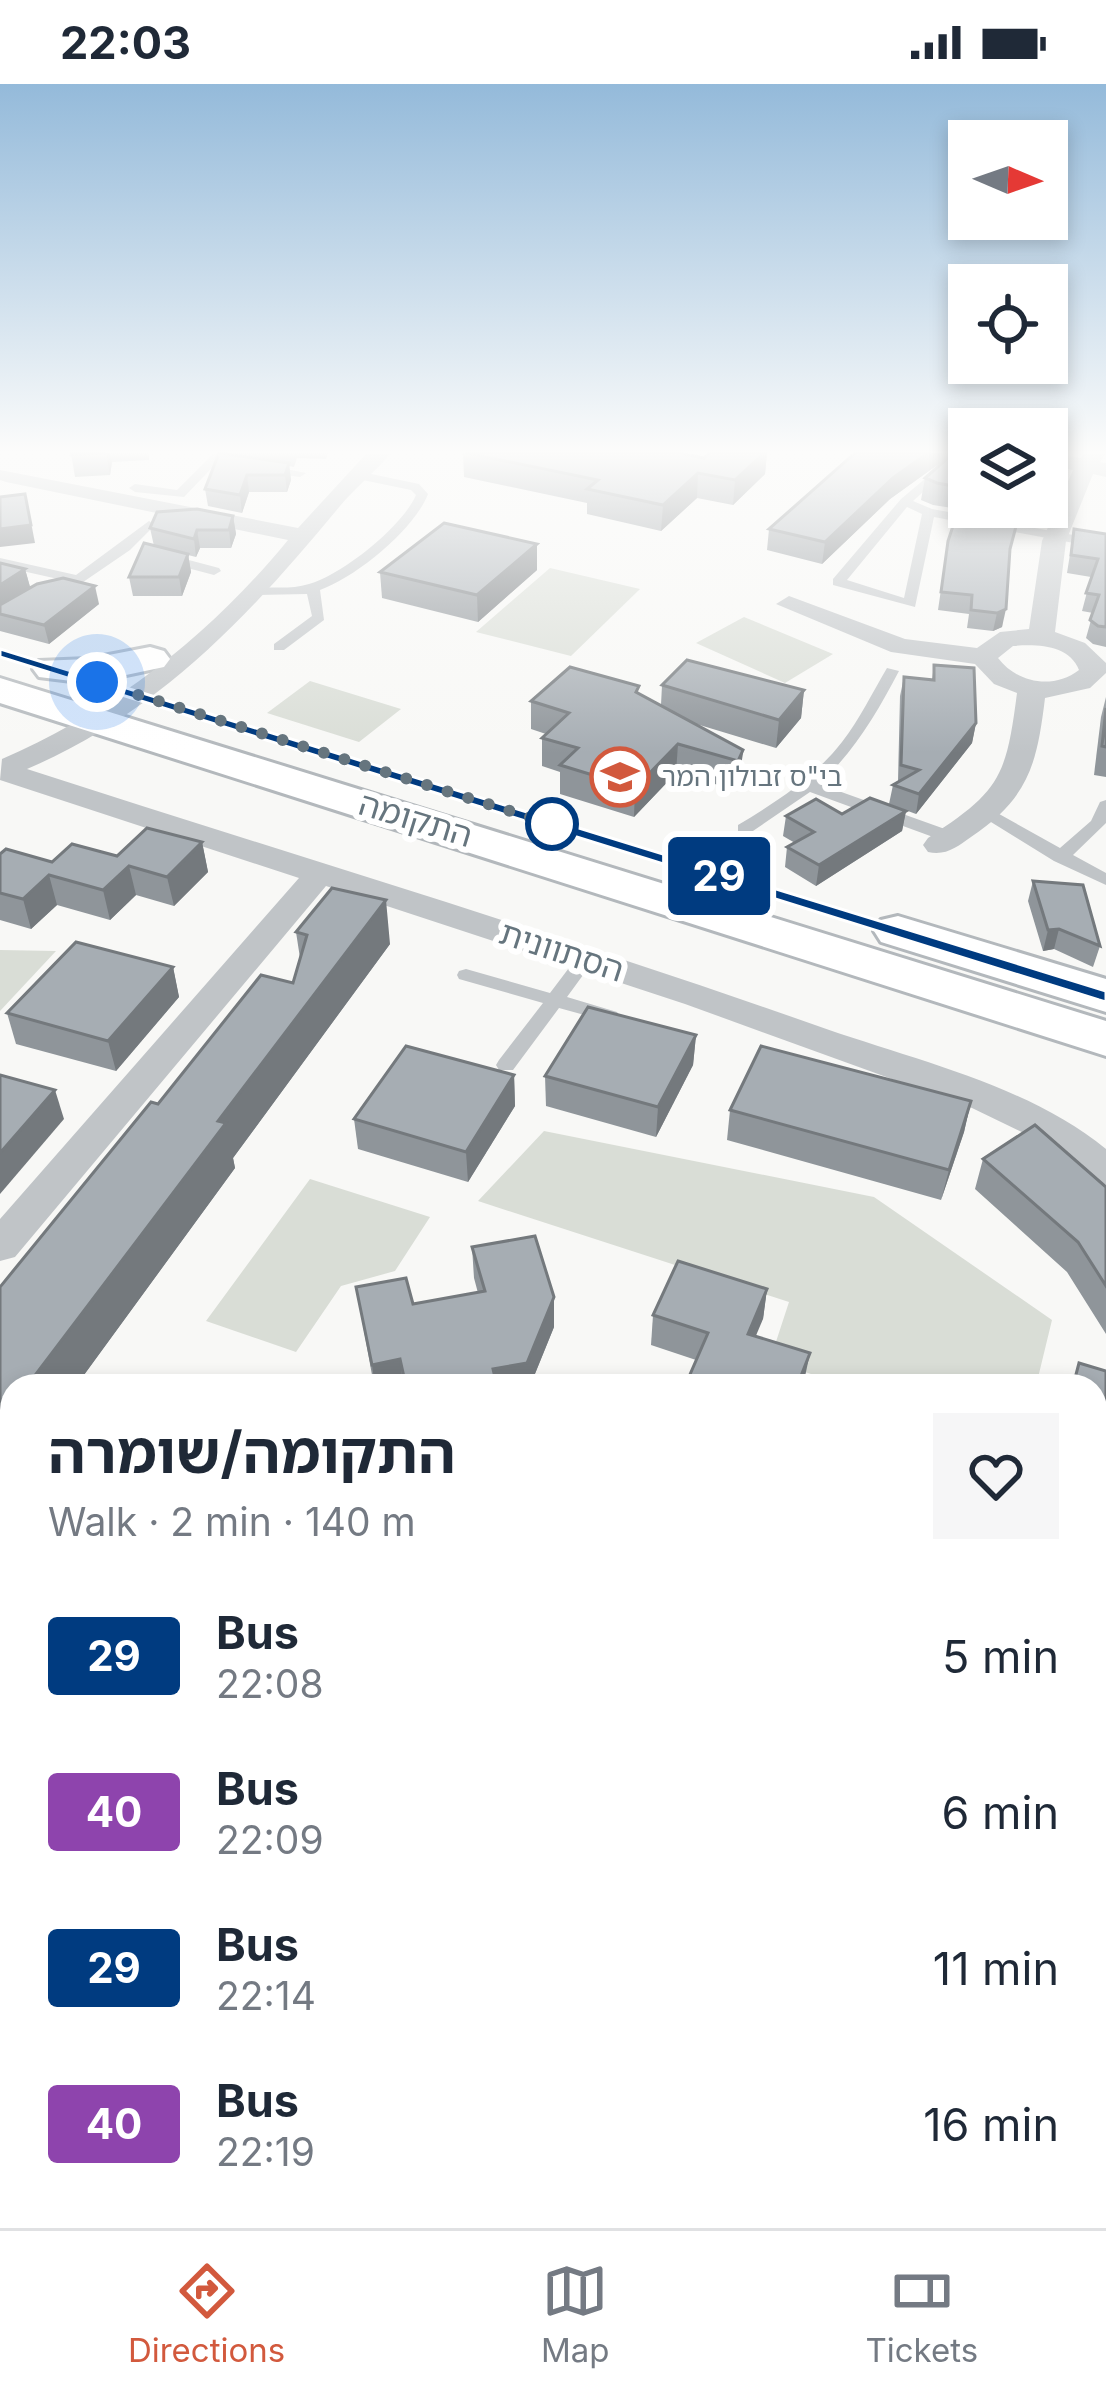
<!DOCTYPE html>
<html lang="en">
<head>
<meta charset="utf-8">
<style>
  body { margin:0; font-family:Inter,"Noto Sans Hebrew",sans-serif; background:#f6f6f7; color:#1f2937; height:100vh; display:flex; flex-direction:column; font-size:45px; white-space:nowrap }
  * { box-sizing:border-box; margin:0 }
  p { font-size:39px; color:#747a83 }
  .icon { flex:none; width:66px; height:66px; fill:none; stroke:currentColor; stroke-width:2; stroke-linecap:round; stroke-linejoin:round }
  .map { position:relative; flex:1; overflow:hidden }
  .details { position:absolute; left:0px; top:1290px; width:1107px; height:855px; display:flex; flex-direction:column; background:#fff; border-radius:36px 36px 0 0; box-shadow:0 6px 18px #0003 }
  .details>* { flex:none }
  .badge { padding:0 24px; border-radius:9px; font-size:42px; line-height:78px }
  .needle { width:78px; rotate:92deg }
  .fabs { position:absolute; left:948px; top:36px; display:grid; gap:24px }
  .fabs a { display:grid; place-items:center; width:120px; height:120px; border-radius:0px; background:#fff; box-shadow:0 6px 18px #0003; font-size:60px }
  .you { position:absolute; width:60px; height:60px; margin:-30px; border:9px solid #fff; border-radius:50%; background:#1a73e8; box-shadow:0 0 0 18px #1a73e833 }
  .map>.badge { position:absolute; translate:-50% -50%; box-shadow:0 0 0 6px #fff }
  .round { display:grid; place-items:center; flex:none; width:126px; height:126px; border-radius:0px; background:#f6f6f7 }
  .headline { display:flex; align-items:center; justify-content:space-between; height:204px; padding:0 48px }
  h1 { font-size:57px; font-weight:700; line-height:90px }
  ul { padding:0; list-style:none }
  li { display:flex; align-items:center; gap:36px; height:156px; padding:0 48px }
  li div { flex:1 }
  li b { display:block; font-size:45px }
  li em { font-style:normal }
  li .badge { min-width:132px; font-weight:700; text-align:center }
  .status { display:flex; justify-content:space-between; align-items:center; height:84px; padding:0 60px; background:#fff; direction:ltr }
  .status svg { height:33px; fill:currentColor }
  .tab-bar { display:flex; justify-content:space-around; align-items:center; height:168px; border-top:3px solid #e0e1e3; background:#fff; font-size:33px; color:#747a83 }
  .tab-bar a { display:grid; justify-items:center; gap:6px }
  .tab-bar .on { color:#d2593d }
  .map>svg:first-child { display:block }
  .green { fill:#d9ddd6 }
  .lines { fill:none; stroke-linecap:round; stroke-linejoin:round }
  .secondary-casing { stroke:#b3b8bc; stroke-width:6 }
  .lane { fill:#c0c4c7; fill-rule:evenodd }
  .street { fill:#c0c4c7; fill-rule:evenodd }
  .secondary { fill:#fff; fill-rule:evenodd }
  .wall { fill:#8f959a }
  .shaded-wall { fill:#74797d }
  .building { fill:#a6adb3; stroke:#74797d; stroke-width:3 }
  .line { fill:#003b80; stroke:#fff; stroke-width:3 }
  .walk { stroke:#66757e; stroke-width:12; stroke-dasharray:0 21.6 }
  .stop-dot { fill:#fff; stroke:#003b80; stroke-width:6 }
  .labels { text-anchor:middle; stroke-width:12; stroke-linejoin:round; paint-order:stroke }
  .far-poi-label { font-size:27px; fill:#66757e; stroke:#fff; text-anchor:start }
  .street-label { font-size:33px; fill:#66757e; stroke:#fff }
</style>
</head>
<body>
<div class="status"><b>22:03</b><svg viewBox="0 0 49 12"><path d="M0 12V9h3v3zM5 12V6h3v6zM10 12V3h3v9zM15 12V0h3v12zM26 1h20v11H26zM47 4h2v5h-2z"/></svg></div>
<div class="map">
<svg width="1106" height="2144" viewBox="0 0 1106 2144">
  <rect width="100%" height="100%" fill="#f8f8f6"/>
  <g class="green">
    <polygon points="550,484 640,505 571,572 476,548"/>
    <polygon points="744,533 833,570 785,599 696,559"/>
    <polygon points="310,597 401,625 359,658 267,629"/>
    <polygon points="0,866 56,867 0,927"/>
    <polygon points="544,1047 874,1113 1052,1236 1036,1302 846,1302 770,1276 789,1218 478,1117"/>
    <polygon points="310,1095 430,1133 395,1187 341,1202 296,1268 206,1237"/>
  </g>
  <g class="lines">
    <g class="secondary-casing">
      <g id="secondary">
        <polygon points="150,563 164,567 170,575 164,583 88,599 39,593 33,585 39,577 88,575"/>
        <polygon points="0,594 1106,937 1106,972 0,619"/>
        <polygon points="898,832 1106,895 1106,928 881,858 874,847 881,836"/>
      </g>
    </g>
    <g class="lane">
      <polygon points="214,369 226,369 184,413 135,408 129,404 135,400 177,406"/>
      <polygon points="261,380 306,389 300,393 257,387 255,384"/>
      <path d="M939 383 943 384V390L913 417 932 425 1106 457V465L934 433 915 523 833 501V495L901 415ZM907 423 922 430 904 514 847 496Z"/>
      <path d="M357 387 419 400 428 410C414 446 356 493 320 506L324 536 284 566H274V560L312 532 307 510 257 511 250 507 252 504C271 502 290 506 309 500 342 491 403 442 416 411L411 406 353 394 351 391Z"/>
      <polygon points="149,437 155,441 130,466 70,507 40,514 0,538 0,528 30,508 67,497 0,482 0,474 76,491"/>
      <polygon points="166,470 219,484 221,487 214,491 161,477 161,471"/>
      <path d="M887 584 899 587C877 629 854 668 819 700L956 749V757H944L810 708 750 749H738V741C776 718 814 694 842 658 860 635 872 609 887 584Z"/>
      <polygon points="1106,716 1106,739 1073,771 1106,789 1106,801 1054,777 978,730 986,725 992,726 1060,764 1091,737 1100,718"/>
      <polygon points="585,870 594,876 567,913 617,928 620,932 617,936 610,938 559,924 513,986 499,986 496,981 499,976 543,919 459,895 457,891 459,887 466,885 550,909 578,872"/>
      <polygon points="824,2133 877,2133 882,2144 828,2144"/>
      <polygon points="906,2133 940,2133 938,2144 902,2144"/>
    </g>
    <g class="street">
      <path d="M367 369H391C375 388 356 403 340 422 251 530 159 629 27 685 290 770 554 849 815 941 910 975 1027 1000 1106 1065V1101L1092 1097 1051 1062 972 1024 685 920 326 802 15 1173 0 1177V1135L299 794 0 696 2 675C113 628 212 549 288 456L6 398 0 396V386L298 444Z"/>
      <path d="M1047 369 1081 374 1084 369H1106L1100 378 1106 379V393L1093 390 1066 457 1055 548 1085 559 1106 579V589L1090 604 1045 614C1037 680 1029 714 971 753 957 763 946 772 928 768L923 761 928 754C1000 707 1006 694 1017 609L994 600 975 580 891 568 776 520 789 512 905 555 977 564 1000 548 1029 545 1042 457 1073 386 1047 381ZM1013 562C1038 560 1069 561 1079 586 1053 606 1017 599 998 574Z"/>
      <polygon points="1095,1904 1106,1905 1106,1965 1095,1964"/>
      <polygon points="368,2133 451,2133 456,2144 372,2144"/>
      <polygon points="505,2133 591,2133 587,2144 500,2144"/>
    </g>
    <use href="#secondary" class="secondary"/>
  </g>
  <g class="wall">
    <polygon points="71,369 149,369 149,376 112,378 110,391 75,393"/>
    <polygon points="229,369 328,369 326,375 297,374 294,383 289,382 291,396 287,408 249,408 242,429 208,422 205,405"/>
    <polygon points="463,369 704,374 709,369 767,369 765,390 733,421 697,414 661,447 587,430 587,419 464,393"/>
    <polygon points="855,369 969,369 969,423 1029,423 1018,436 1009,471 1002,543 993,547 967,544 969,530 938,526 948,457 959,425 933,421 921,416 925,394 942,379 940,379 890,415 822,480 767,466 769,445"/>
    <polygon points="233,432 236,450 231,464 200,464 196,473 188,471 191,488 182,512 133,512 129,493 154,462 150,444"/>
    <polygon points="1074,445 1106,450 1106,563 1093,560 1086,554 1093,529 1082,527 1091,493 1067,489"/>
    <polygon points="0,479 25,485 30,503 99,520 49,560 0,547"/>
    <polygon points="537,486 478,538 382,514 380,488"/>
    <polygon points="934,581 976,639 972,659 916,730 889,720 893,701 898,698 900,612 904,593 932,596"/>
    <polygon points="662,601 804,606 801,634 776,664 693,639 743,666 740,694 736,706 676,689 634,733 560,710 560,688 542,682 542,654 546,650 531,645 531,617 661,621"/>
    <polygon points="1106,613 1106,693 1094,691 1101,633"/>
    <polygon points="906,727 902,747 816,802 785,783 787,763 795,759 783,752 786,732"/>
    <polygon points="202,758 208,788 174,822 136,811 110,836 57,821 31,845 0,836 0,770 52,778 117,772"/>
    <polygon points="1033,797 1100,862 1093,883 1054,865 1043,867 1028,817"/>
    <polygon points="296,848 390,860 233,1074 235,1084 4,1400 0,1399 0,1203 158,1020 293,899 300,874"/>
    <polygon points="173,883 179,913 116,987 16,960 7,929"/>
    <polygon points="696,951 693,981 656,1053 546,1022 545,992"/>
    <polygon points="514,991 515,1022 468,1098 358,1065 354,1035"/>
    <polygon points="971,1017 964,1048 941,1116 727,1056 730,1026"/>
    <polygon points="983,1075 1106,1103 1106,1250 1067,1188 975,1105"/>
    <polygon points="472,1163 554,1213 554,1243 530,1302 374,1302 356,1203 413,1220 478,1209 474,1194"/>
    <polygon points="767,1205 763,1235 696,1276 651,1261 653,1231"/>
    <polygon points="999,2133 1095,2133 1106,2144 997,2144"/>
  </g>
  <g class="shaded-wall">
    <polygon points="106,369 110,369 112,378 110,391"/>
    <polygon points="764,369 767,369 765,390 733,421 735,396"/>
    <polygon points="928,369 942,369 940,379 890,415 822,480 825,458 893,394"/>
    <polygon points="289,379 291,396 287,408 285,391"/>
    <polygon points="698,389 697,414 661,447 663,421"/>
    <polygon points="247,391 249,408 242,429 240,411"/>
    <polygon points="1022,423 1029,423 1019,436"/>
    <polygon points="29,428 35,459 0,463 0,445"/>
    <polygon points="233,432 236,450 231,464 229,446"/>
    <polygon points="197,446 200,464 196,473 194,455"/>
    <polygon points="537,460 537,486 478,538 477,511"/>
    <polygon points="188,470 191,488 182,512 179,493"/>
    <polygon points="25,485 30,503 0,523 0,501"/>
    <polygon points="95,502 99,520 49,560 44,541"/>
    <polygon points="1006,525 1002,543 993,547 997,529"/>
    <polygon points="804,606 801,634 776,664 779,636"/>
    <polygon points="976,639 972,659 916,730 919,710"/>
    <polygon points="678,660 676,689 634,733 635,704"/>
    <polygon points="743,666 740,694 736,706 738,677"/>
    <polygon points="906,727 902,747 816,802 819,781"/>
    <polygon points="202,758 208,788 174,822 167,793"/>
    <polygon points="129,782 136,811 110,836 103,806"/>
    <polygon points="49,791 57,821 31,845 23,815"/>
    <polygon points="386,816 390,860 233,1074 235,1084 76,1302 27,1302 218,1037"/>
    <polygon points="1059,845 1054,865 1043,867 1048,846"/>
    <polygon points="173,883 179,913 116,987 108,957"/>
    <polygon points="696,951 693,981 656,1053 658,1023"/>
    <polygon points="514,991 515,1022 468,1098 466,1068"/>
    <polygon points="55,1006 64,1035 0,1110 0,1069"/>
    <polygon points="971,1017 964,1048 941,1116 949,1086"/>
    <polygon points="767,1205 763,1235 744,1280 748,1250"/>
    <polygon points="554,1213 554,1243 530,1302 493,1302 493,1285"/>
    <polygon points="810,1269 803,1302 797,1302"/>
    <polygon points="400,1275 403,1302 375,1302 372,1281"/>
    <polygon points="12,1321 12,1389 4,1400 0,1391 0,1337"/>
    <polygon points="12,1751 12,1789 0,1794 0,1756"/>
  </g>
  <g class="building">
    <polygon points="71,369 106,369 71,371"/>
    <polygon points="219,369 289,379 285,391 247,391 240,411 205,405"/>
    <polygon points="466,369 680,369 704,374 709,369 764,369 735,396 698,389 663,421 587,405 598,396"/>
    <polygon points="855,369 928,369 893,394 825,458 769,445"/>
    <polygon points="950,369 969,369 969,405 937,399 925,394 950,372"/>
    <polygon points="25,410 31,441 0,445 0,413"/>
    <polygon points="959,424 1018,435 1010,465 1006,525 997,529 971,526 972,511 941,508 948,457"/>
    <polygon points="197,425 233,432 229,446 197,446 194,455 150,444 157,428"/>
    <polygon points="444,439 537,460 477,511 380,488"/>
    <polygon points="1074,445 1106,450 1106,543 1098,542 1090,536 1099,511 1086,509 1098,475 1071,471"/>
    <polygon points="144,459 188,470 179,493 129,493"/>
    <polygon points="0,479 25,485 0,501"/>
    <polygon points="63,494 95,502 44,541 0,530 0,521 37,500"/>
    <polygon points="687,576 804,606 779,636 662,601"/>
    <polygon points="934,581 974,584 976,639 919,710 893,701 919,686 901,681 904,593 934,596"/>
    <polygon points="570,583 639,602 636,608 743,666 738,677 678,660 635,704 560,681 578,664 542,654 569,629 531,617"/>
    <polygon points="1106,624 1106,663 1102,662"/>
    <polygon points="870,714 906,727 819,781 787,763 814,748 786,732 816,715 842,730"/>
    <polygon points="147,744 202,758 167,793 129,782 103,806 49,791 23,815 0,809 0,770 6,765 52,778 72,760 117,772"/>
    <polygon points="1033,797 1083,801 1100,862 1059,845 1048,846"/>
    <polygon points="332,804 386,816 218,1037 226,1039 27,1302 12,1302 12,1321 0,1337 0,1203 151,1018 158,1020 261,891 293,899 307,851 296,848"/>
    <polygon points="76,858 173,883 108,957 7,929"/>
    <polygon points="588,923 696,951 658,1023 545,992"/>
    <polygon points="406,962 514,991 466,1068 354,1035"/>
    <polygon points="761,962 971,1017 949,1086 730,1026"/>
    <polygon points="0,991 55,1006 0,1069"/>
    <polygon points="1035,1041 1106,1103 1106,1202 1078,1158 983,1075"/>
    <polygon points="535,1152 554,1213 527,1279 493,1285 497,1302 406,1302 400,1275 372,1281 356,1203 406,1194 413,1220 485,1207 472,1163"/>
    <polygon points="678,1177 767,1205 748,1250 810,1269 797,1302 685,1302 708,1249 653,1231"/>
    <polygon points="1079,1279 1106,1287 1106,1804 1098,1855 1095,1854 1095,1302 1073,1302"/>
    <polygon points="12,1576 12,1751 0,1756 0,1580"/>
    <polygon points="1095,2043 1106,2048 1106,2144 1008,2144 1010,2133 1095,2133"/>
  </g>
  <linearGradient id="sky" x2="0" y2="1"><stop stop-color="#94bada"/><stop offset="0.55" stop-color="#fcfcfb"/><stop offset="1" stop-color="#fcfcfb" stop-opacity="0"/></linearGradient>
  <rect width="1106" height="669" fill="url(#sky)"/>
  <polygon class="line" points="0,565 1106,907 1106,918 1099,916 0,573"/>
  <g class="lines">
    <polyline class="walk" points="97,598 571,746 552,740"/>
  </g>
  <defs>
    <g id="school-ring" transform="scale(3)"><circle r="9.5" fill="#fff" stroke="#d2593d" stroke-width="1.5"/><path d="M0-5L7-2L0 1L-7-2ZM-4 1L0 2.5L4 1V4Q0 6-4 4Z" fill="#d2593d"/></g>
  </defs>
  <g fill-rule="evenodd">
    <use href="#school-ring" x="620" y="693"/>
  </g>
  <circle class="stop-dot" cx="552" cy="740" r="24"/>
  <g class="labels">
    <g class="far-poi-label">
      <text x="662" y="702">בי"ס זבולון המר</text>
    </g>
    <g class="street-label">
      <text transform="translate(416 735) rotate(17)" y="12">התקומה</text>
      <text transform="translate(562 867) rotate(18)" y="12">הסתוונית</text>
    </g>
  </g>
</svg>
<div class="fabs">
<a><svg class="needle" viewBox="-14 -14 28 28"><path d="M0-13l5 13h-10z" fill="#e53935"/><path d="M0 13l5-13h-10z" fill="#747a83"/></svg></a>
<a><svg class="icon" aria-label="locate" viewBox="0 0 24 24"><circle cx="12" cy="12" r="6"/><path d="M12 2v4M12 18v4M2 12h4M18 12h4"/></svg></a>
<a><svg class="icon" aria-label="layers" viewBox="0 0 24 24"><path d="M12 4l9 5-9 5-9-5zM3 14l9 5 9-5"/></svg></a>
</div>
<div class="you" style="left:97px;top:598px"></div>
<b class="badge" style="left:719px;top:792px;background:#003b80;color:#fff">29</b>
<section class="details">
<div class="headline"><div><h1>התקומה/שומרה</h1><p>Walk · 2 min · 140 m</p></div><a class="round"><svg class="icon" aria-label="heart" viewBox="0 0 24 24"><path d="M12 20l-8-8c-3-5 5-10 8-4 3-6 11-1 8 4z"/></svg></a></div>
<ul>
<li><span class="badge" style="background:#003b80;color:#fff">29</span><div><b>Bus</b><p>22:08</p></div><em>5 min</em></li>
<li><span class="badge" style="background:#8e44ad;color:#fff">40</span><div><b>Bus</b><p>22:09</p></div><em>6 min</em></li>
<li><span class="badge" style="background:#003b80;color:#fff">29</span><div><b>Bus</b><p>22:14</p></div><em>11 min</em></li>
<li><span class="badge" style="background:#8e44ad;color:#fff">40</span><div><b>Bus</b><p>22:19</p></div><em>16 min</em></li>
</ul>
</section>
</div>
<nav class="tab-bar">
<a class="on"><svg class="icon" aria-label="directions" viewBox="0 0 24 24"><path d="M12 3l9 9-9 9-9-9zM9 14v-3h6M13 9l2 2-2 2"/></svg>Directions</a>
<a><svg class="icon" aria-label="map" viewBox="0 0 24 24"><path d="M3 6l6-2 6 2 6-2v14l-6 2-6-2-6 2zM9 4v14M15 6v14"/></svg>Map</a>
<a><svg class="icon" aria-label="tickets" viewBox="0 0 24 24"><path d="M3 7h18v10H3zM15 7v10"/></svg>Tickets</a>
</nav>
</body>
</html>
